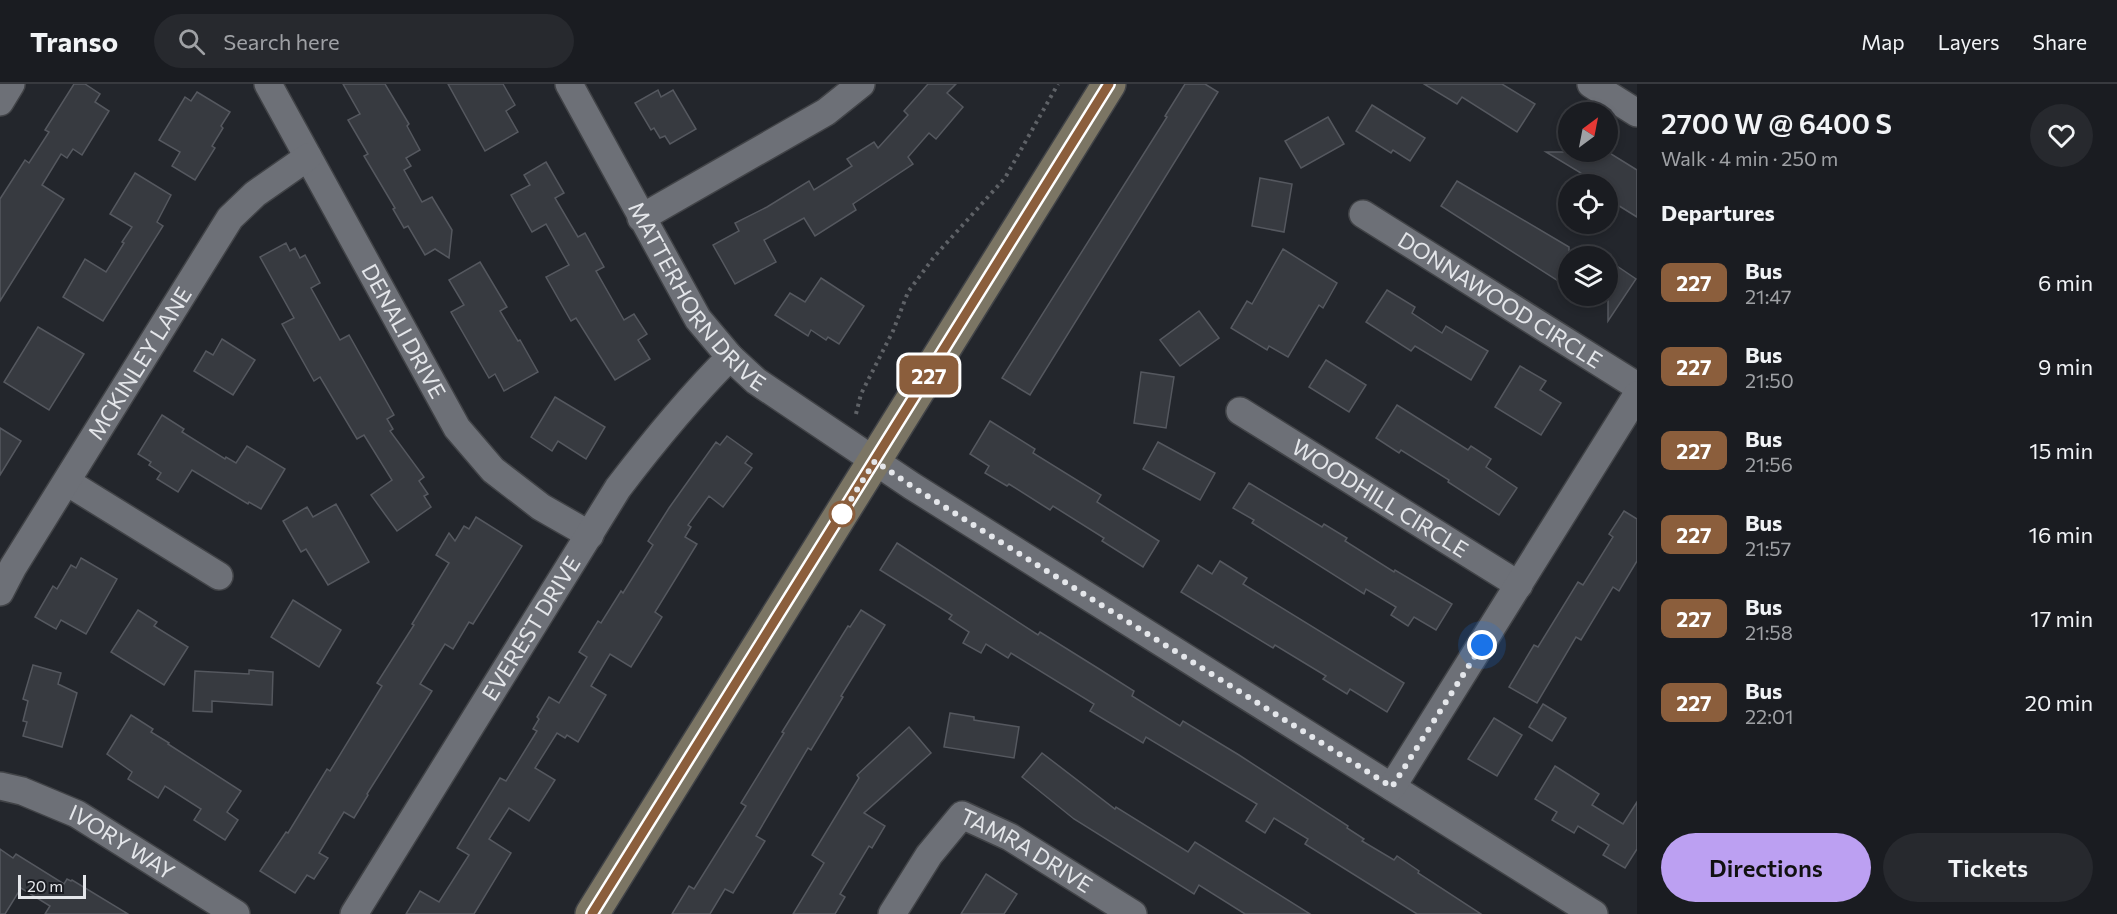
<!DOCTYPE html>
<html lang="en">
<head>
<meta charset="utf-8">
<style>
  body { margin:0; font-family:Commissioner,sans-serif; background:#27292e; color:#f1f3f6; height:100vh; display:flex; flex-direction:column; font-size:22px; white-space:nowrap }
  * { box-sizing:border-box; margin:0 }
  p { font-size:20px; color:#9fa1a5 }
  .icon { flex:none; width:33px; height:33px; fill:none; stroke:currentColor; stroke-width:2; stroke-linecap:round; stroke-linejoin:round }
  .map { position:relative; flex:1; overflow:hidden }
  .details { display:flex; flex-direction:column; background:#1a1c21; width:480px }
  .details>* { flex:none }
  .badge { padding:0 12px; border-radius:9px; font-size:21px; line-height:39px }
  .needle { width:39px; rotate:32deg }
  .controls { position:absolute; left:1558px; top:18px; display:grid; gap:12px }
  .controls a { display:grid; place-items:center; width:60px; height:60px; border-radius:50%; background:#1a1c21; box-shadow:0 3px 9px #0003,0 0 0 2px #383a3f; font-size:30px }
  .scale { position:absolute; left:18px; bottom:15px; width:68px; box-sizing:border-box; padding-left:6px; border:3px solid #e4e6ea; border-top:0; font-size:16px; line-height:21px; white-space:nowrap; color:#e4e6ea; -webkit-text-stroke:4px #1a1c22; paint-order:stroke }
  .you { position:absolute; width:30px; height:30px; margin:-15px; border:4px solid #fff; border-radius:50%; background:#1a73e8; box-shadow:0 0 0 9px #1a73e833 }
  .map>.badge { position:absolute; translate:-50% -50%; box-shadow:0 0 0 3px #fff }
  h2 { padding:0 24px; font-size:22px; line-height:54px }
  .round { display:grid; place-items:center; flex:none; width:63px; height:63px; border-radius:32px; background:#27292e }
  .overview { display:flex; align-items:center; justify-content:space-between; height:102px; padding:0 24px }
  h1 { font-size:28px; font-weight:600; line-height:45px }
  .primary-button { display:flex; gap:12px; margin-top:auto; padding:12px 24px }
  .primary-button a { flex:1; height:69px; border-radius:36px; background:#bca0f2; color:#111; font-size:24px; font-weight:600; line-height:69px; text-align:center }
  .primary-button a+a { background:#27292e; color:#f1f3f6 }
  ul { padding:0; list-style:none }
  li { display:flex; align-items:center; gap:18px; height:84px; padding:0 24px }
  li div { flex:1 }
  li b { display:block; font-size:22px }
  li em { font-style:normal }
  li .badge { min-width:66px; font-weight:700; text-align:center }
  header { display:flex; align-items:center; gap:36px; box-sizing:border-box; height:84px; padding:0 30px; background:#1a1c21; border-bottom:2px solid #383a3f }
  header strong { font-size:28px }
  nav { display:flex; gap:33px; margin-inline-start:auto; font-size:21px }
  .search { width:420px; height:54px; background:#27292e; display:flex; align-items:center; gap:15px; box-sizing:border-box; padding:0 21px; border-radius:33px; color:#9fa1a5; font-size:22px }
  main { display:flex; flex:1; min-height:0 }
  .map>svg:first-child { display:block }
  .building { fill:#373a40; stroke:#55585f; stroke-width:1.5 }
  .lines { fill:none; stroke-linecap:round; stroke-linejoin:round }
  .street-casing { stroke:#414347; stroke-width:30 }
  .secondary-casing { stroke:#414347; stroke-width:36 }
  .path { stroke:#5f6267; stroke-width:4; stroke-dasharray:3 4.5; stroke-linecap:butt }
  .street { stroke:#6d7077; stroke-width:27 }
  .secondary { stroke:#7b7564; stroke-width:33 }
  .line-casing { stroke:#fff; stroke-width:14 }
  .line { stroke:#8b5e3c; stroke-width:9 }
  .walk { stroke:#e4e6ea; stroke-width:6; stroke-dasharray:0 10.8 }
  .stop-dot { fill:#fff; stroke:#8b5e3c; stroke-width:3 }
  .labels { text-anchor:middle; stroke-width:5; stroke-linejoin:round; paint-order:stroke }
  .street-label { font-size:22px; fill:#e4e6ea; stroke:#1a1c22 }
</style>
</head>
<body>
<header>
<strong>Transo</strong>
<div class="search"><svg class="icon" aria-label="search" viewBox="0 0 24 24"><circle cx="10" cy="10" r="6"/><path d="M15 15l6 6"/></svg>Search here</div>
<nav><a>Map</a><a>Layers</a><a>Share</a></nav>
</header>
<main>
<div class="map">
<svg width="1637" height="830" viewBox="0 0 1637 830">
  <rect width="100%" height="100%" fill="#23262c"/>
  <g class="building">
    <polygon points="74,0 85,0 100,10 95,18 109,27 82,71 73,65 67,74 61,70 42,101 64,115 0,217 0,115 25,76 29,79 49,48 45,46"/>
    <polygon points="343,0 385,0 409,40 407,42 420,66 406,74 411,82 404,86 422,118 432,113 452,146 449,174 435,165 425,171 408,142 404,144 393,125 395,124 364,72 368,70 348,36 360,30"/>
    <polygon points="448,0 503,0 515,21 506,27 518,48 485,67"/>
    <polygon points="928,0 956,0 947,9 963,23 936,55 929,49 908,73 913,80 853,120 856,126 815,152 804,134 764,156 776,178 735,200 713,161 739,147 735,139 767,123 809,97 814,106 852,82 847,75 874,58 878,64 908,31 904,27"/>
    <polygon points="1185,0 1205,0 1218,8 1030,311 1002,294 1167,33 1165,32"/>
    <polygon points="1424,0 1502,0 1535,20 1517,48 1462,13 1457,20"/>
    <polygon points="658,6 661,13 673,6 696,45 670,60 665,52 660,54 654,44 651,46 635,19"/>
    <polygon points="197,8 230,28 221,42 223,44 212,62 215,64 195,96 172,82 180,68 159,56 185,13 191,17"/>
    <polygon points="1372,21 1425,54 1410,77 1393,66 1391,69 1356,47"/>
    <polygon points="1328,33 1344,60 1301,84 1285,57"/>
    <polygon points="1546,68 1608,68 1637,86 1637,133 1608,115 1608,100 1599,100"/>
    <polygon points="546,78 564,109 555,114 578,153 585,149 604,183 596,187 624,236 634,230 647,250 638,256 650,275 615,296 576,234 571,237 546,193 569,181 546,140 532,148 511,111 530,101 524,91"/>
    <polygon points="135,89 171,111 157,138 163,142 103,237 63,213 85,175 106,188 124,159 122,158 132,143 110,130"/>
    <polygon points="1260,94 1292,100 1284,148 1252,142"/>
    <polygon points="1457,97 1569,163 1569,204 1441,122"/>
    <polygon points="286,159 290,167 295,164 300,174 305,171 320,199 311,204 340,256 349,251 394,331 387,335 393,345 390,347 424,393 419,397 428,410 424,412 431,423 397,447 371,411 392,396 364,351 357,355 320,293 314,297 282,240 294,234 260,173"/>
    <polygon points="1283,165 1337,199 1323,224 1319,221 1288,273 1269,262 1267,266 1231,244 1247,217 1252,220"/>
    <polygon points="1608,176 1636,195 1608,237"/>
    <polygon points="480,178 507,223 500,227 518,257 520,256 538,288 504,307 495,290 489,294 451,228 464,221 449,196"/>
    <polygon points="821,194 864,222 839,260 828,253 826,256 811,246 808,252 775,231 790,209 805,218"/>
    <polygon points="1387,206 1415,223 1412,229 1442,249 1446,242 1488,267 1471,296 1415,262 1411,267 1366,238"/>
    <polygon points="1199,227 1219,254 1180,282 1160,256"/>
    <polygon points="38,243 84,270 49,326 4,298"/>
    <polygon points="222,255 255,276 233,311 194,287 206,267 213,271"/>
    <polygon points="1326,276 1366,301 1349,328 1309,303"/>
    <polygon points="1520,282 1546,297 1540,306 1561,319 1541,351 1495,323"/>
    <polygon points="1141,288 1174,293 1166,344 1134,339"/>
    <polygon points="555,313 605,343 586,375 558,357 552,367 531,353"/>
    <polygon points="1397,321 1468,366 1471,362 1491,375 1486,383 1517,404 1499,431 1448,398 1449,396 1401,366 1399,369 1376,354"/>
    <polygon points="162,331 184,345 182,348 225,375 226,373 236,379 247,362 285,385 261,425 249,418 248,420 192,386 178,408 157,395 161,389 149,381 151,378 138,370"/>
    <polygon points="990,337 1035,365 1033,369 1101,411 1097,418 1159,457 1143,483 1102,457 1104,454 1053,422 1050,426 1009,400 1007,402 985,389 989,382 970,370"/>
    <polygon points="0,344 21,357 0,391"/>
    <polygon points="727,352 752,370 745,379 752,384 723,423 709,412 688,441 691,443 685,453 697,460 655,528 662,533 631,583 610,570 591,602 606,611 578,658 567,651 565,654 557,649 535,684 555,696 529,737 509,724 489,755 511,769 474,830 406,830 420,807 439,818 469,771 457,764 500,694 506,697 537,647 533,645 539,635 537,633 549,613 559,619 587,573 579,568 598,537 601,539 621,507 623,509 653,461 648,457 669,424 716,358 720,361"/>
    <polygon points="1158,358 1215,389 1200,416 1143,385"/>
    <polygon points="1249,399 1322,443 1324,440 1347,454 1345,457 1394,488 1395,486 1452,520 1436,546 1414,533 1408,542 1391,531 1396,523 1366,505 1364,510 1252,439 1254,436 1233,424"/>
    <polygon points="336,420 369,478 328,501 306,465 301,468 283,437 307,423 313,433"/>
    <polygon points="1624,427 1637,435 1637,477 1619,507 1613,503 1581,556 1576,553 1537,619 1509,603 1534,561 1538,563 1578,498 1583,501 1613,453 1609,450"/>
    <polygon points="476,433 522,462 473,540 469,538 453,565 445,560 420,600 432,607 367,710 368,711 354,734 344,728 319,769 328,774 314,795 307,791 295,809 260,787 286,748 288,749 327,685 330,687 382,602 377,599 414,541 412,540 449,479 436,471 449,449 455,457 464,442 469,445"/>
    <polygon points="897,459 1038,551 1040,548 1096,583 1134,607 1132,612 1180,642 1183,637 1239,671 1348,742 1347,744 1364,755 1362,757 1394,776 1397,772 1419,787 1418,789 1481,830 1417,830 1305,760 1308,755 1274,734 1265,749 1246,737 1257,720 1146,653 1143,659 1090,627 1094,620 1011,569 1008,574 986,560 981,569 963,559 969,548 949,535 952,531 880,486"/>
    <polygon points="81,474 117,495 86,550 61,536 56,545 35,533 53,502 57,505 71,481 76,484"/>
    <polygon points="1220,477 1247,494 1243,500 1404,599 1387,628 1350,605 1347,610 1323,595 1326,592 1275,561 1273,564 1181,508 1198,481 1212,490"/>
    <polygon points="293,516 341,546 319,583 271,553"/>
    <polygon points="138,526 157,538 154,542 188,563 164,601 111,568"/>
    <polygon points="861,526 885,541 841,612 843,613 811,666 808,664 756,752 765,757 733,809 725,805 710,830 672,830 689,802 694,805 746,722 741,719 784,649 782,648 848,542 850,543"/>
    <polygon points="33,581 61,589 58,600 77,609 62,663 23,652 27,638 23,637 28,617 23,615"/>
    <polygon points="249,586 273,588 272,621 212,617 212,628 193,627 195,587 249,590"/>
    <polygon points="1543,620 1566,634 1552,657 1529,643"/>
    <polygon points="950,629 974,633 974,636 1019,643 1014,674 944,663"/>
    <polygon points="131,631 153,645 151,648 169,659 168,660 241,707 227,728 238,736 225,756 194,736 201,725 165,702 158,714 128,695 132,688 107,670"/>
    <polygon points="1494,634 1522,651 1497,692 1468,675"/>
    <polygon points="909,643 931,669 864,729 885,742 872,764 869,762 840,810 845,813 835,830 793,830 824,779 812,771 859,694 857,691"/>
    <polygon points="1042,669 1115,725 1116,723 1188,768 1195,758 1310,830 1245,830 1199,801 1194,810 1074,735 1022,693"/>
    <polygon points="1555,682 1599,710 1592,721 1623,740 1637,718 1637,765 1625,784 1603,771 1609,761 1578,742 1574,749 1552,736 1557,728 1535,715"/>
    <polygon points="0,765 13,774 16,770 64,800 67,795 71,797 72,796 128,830 45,830 50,822 21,804 5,830 0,830"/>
    <polygon points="986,790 1017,810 1004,830 961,830"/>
  </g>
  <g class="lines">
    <g class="street-casing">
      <g id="street">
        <path id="s1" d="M268 0 457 344 493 386 541 423 590 451"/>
        <path id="s2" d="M569 0 698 235 730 273 756 297 912 402 1594 830"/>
        <polyline points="1591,0 1637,29"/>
        <polyline points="0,18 11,0"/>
        <path id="s3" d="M1363 130 1637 302"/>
        <polyline points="641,134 826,28 861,0"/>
        <path id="s4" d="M1240 327 1519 501"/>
        <polyline points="67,398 219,492"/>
        <path id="s5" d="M0 508 13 483 230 134 255 110 308 73"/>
        <path id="s6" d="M0 702 22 707 77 730 236 830"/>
        <polyline points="1392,703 1637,311"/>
        <path id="s7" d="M354 830 618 404C653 358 689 314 730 273"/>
        <path id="s8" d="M892 830 929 771 962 731 1010 753 1133 830"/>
      </g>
    </g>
    <g class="secondary-casing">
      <polyline id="secondary" points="592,830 1109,0"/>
    </g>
    <polyline class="path" points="856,330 861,310 893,247 908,208 934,173 1005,94 1058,0"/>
    <use href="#street" class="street"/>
    <use href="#secondary" class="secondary"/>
  </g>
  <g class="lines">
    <g class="line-casing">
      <polyline id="line" points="592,830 1109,0"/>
    </g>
    <use href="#line" class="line"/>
    <polyline class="walk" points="842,430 838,436 875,377 916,405 1392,703 1482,561"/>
  </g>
  <circle class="stop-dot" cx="842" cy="430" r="12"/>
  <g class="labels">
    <g class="street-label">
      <text dy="8" stroke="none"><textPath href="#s2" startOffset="249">MATTERHORN DRIVE</textPath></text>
      <text dy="8" stroke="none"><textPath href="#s3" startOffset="162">DONNAWOOD CIRCLE</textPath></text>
      <text dy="8" stroke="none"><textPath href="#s1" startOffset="282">DENALI DRIVE</textPath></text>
      <text dy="8" stroke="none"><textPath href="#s5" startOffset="268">MCKINLEY LANE</textPath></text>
      <text dy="8" stroke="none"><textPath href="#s4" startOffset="165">WOODHILL CIRCLE</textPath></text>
      <text dy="8" stroke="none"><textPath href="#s7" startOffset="336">EVEREST DRIVE</textPath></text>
      <text dy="8" stroke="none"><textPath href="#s6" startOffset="135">IVORY WAY</textPath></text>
      <text dy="8" stroke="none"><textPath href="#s8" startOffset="195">TAMRA DRIVE</textPath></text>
    </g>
  </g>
</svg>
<div class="controls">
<a><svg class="needle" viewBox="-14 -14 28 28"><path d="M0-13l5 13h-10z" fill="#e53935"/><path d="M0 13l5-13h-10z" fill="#9fa1a5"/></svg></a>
<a><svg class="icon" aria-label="locate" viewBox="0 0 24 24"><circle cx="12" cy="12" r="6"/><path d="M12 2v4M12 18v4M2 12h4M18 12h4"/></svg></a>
<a><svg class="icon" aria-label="layers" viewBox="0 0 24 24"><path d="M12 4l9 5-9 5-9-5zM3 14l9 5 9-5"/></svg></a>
</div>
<div class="scale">20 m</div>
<div class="you" style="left:1482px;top:561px"></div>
<b class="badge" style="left:929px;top:291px;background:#8b5e3c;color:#fff">227</b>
</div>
<section class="details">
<div class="overview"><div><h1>2700 W @ 6400 S</h1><p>Walk · 4 min · 250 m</p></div><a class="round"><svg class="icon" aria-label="heart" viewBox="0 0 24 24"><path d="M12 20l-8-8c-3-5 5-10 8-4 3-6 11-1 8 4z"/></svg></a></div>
<h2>Departures</h2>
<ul>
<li><span class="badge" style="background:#8b5e3c;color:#fff">227</span><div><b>Bus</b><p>21:47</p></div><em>6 min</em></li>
<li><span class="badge" style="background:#8b5e3c;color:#fff">227</span><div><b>Bus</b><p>21:50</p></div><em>9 min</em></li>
<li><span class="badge" style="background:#8b5e3c;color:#fff">227</span><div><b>Bus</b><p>21:56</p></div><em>15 min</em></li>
<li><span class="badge" style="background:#8b5e3c;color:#fff">227</span><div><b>Bus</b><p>21:57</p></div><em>16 min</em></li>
<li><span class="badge" style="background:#8b5e3c;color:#fff">227</span><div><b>Bus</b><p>21:58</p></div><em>17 min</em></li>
<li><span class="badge" style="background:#8b5e3c;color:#fff">227</span><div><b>Bus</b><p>22:01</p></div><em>20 min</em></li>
</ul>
<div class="primary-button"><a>Directions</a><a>Tickets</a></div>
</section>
</main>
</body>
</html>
